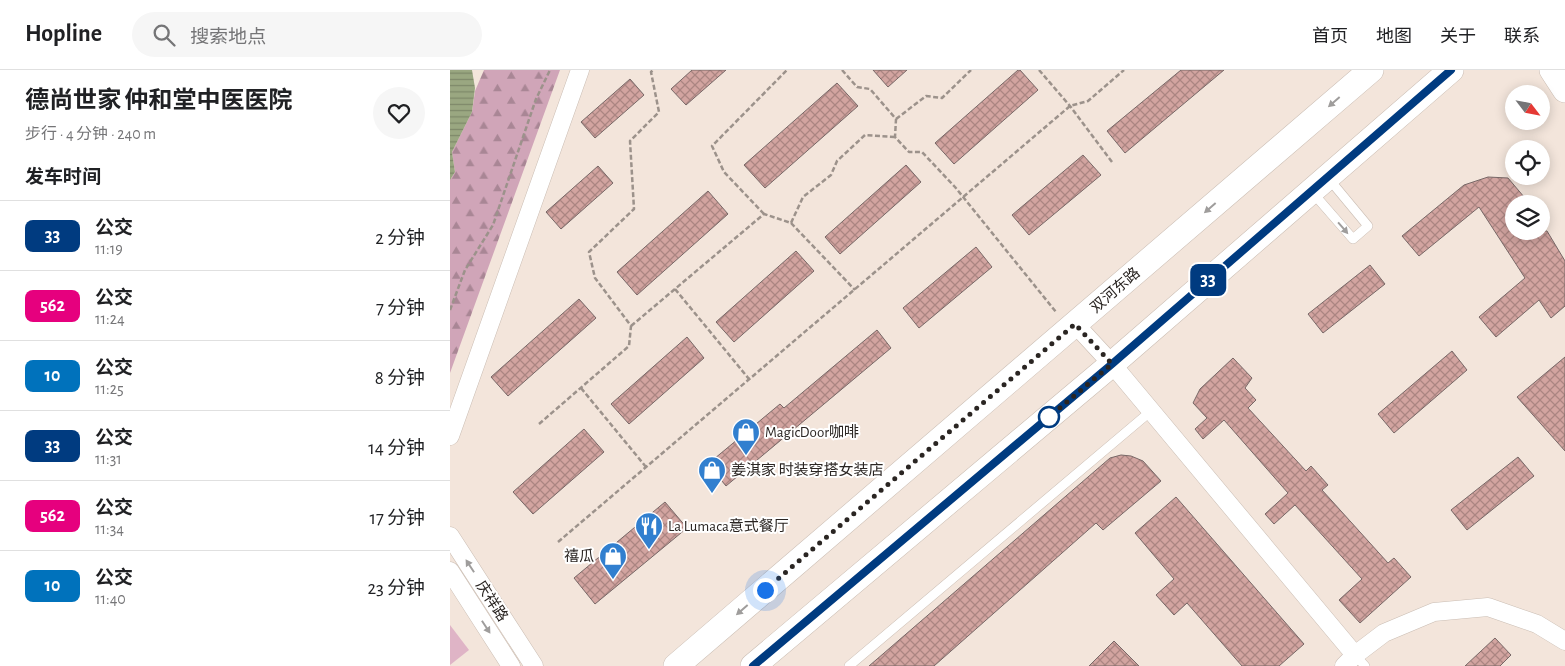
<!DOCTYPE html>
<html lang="zh">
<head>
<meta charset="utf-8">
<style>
  body { margin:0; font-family:"Alegreya Sans","Noto Sans SC",sans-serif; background:#f6f6f6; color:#202124; height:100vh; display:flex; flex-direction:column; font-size:19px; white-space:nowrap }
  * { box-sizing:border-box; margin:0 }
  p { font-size:16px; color:#757577 }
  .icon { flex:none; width:28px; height:28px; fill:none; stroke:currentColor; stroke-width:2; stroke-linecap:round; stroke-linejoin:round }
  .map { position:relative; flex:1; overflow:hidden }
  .panel { display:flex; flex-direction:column; background:#fff; width:450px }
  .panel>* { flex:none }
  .badge { padding:0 10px; border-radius:8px; font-size:18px; line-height:32px }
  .needle { width:32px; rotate:122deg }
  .fabs { position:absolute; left:1055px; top:15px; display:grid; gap:10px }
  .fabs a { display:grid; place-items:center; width:45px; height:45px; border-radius:50%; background:#fff; box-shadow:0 2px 12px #0003; font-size:25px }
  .you { position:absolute; width:25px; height:25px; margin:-12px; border:4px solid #fff; border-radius:50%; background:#1a73e8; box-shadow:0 0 0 8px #1a73e833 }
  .map>.badge { position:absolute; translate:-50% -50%; box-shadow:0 0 0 2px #fff }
  h2 { padding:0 25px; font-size:19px; line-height:45px }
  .round { display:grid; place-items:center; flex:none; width:52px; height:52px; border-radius:26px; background:#f6f6f6 }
  .summary { display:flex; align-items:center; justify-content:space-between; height:85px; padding:0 25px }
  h1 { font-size:24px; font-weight:700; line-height:38px }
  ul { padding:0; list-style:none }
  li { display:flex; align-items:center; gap:15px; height:70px; padding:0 25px; border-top:1px solid #e0e0e0 }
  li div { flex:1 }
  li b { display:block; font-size:19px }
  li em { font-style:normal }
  li .badge { min-width:55px; font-weight:700; text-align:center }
  header { display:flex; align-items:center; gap:30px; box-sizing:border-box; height:70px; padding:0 25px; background:#fff; border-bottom:1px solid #e0e0e0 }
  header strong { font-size:24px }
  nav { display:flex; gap:28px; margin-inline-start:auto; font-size:18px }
  .search { width:350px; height:45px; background:#f6f6f6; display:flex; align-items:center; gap:12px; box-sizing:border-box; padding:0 18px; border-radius:28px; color:#757577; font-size:19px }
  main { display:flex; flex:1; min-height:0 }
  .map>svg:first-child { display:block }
  .forest { fill:url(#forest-firs) }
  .park { fill:#dfb4c6 }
  .water { fill:url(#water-rules) }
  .building { fill:url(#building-cross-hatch); stroke:#786867 }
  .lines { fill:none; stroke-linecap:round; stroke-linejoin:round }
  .lane-casing { stroke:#cabdb3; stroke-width:10 }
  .street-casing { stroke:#cabdb3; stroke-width:19 }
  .secondary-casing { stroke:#cabdb3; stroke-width:26 }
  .path { stroke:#9c928b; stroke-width:2.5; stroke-dasharray:5 2.5; stroke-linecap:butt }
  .lane { stroke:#fff; stroke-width:9 }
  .street { stroke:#fff; stroke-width:18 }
  .secondary { stroke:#fff; stroke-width:25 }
  .oneway { fill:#9f9d9c }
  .line-casing { stroke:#fff; stroke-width:11 }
  .line { stroke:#003b80; stroke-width:8 }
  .walk { stroke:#2a2522; stroke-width:5; stroke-dasharray:0 9 }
  .stop-dot { fill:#fff; stroke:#003b80; stroke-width:2.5 }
  .labels { text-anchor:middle; stroke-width:4; stroke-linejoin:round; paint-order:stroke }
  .street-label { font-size:15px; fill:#2a2522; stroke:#fff }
  .poi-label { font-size:15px; fill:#2a2522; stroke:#fff; text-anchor:start }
</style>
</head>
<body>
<header>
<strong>Hopline</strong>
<div class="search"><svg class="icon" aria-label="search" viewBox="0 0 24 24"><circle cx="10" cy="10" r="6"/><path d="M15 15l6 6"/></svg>搜索地点</div>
<nav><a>首页</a><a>地图</a><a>关于</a><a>联系</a></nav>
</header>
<main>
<section class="panel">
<div class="summary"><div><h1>德尚世家 仲和堂中医医院</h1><p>步行 · 4 分钟 · 240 m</p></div><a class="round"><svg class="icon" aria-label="heart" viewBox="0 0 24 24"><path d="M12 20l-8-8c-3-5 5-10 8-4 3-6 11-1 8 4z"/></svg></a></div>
<h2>发车时间</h2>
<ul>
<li><span class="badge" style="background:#003b80;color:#fff">33</span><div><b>公交</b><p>11:19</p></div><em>2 分钟</em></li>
<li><span class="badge" style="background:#e6007e;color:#fff">562</span><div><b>公交</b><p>11:24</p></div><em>7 分钟</em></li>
<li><span class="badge" style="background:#0072bc;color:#fff">10</span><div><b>公交</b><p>11:25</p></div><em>8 分钟</em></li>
<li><span class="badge" style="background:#003b80;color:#fff">33</span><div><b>公交</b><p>11:31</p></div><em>14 分钟</em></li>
<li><span class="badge" style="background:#e6007e;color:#fff">562</span><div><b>公交</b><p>11:34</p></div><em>17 分钟</em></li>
<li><span class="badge" style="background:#0072bc;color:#fff">10</span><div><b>公交</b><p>11:40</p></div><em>23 分钟</em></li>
</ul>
</section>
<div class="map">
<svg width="1115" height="596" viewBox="0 0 1115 596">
  <defs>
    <pattern id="forest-firs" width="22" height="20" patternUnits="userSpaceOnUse" patternTransform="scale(1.25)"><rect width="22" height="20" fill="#d0a5b8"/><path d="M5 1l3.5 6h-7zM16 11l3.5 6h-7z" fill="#a98695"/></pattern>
    <pattern id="water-rules" width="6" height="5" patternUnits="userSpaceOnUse" patternTransform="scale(1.25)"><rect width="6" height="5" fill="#9aa781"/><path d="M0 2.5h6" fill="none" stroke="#7e8869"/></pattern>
    <pattern id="building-cross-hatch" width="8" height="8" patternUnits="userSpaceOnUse" patternTransform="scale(1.25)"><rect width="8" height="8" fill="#d2a4a0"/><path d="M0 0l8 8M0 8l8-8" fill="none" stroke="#ab8582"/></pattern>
  </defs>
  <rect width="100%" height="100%" fill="#f3e5db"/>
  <polygon class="forest" points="34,0 110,0 0,303 0,110 5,102 2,82 22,42 25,21"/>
  <polygon class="park" points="0,555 19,580 0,595"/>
  <polygon class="water" points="0,0 22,0 25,18 22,42 2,82 5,102 0,110"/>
  <g class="building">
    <polygon points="242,0 276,0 236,35 221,19"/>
    <polygon points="423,0 457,0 438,17"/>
    <polygon points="568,0 570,0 588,20 504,94 485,73"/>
    <polygon points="731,0 774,0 675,83 657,61"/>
    <polygon points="180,9 194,25 145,68 131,52"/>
    <polygon points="387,13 408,36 315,118 294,95"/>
    <polygon points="633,85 651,105 579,165 562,145"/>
    <polygon points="456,95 471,112 390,184 375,167"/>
    <polygon points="148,96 163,113 111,159 96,142"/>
    <polygon points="1038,107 1058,108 1080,134 1064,134 1064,161 1097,161 1115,191 1115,236 1101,248 1089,230 1046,267 1029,247 1075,208 1029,137 969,186 952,166 1014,115"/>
    <polygon points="258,121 278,144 187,225 167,202"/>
    <polygon points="526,177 542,197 469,258 453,238"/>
    <polygon points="346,181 364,201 284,272 266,252"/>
    <polygon points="920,195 935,214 873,263 858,244"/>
    <polygon points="129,229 146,248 58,326 41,307"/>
    <polygon points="427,260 441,278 276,416 258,394 330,334 334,338"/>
    <polygon points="237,267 254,288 179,354 161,334"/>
    <polygon points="1002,281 1017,300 944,363 928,344"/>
    <polygon points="1115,287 1115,381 1067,327"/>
    <polygon points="783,288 802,308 795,318 806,330 798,338 856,401 861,396 878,415 872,420 938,493 944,488 961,507 910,553 889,530 912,509 845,435 824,454 815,444 838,423 774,350 753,369 745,359 757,348 743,333 750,319"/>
    <polygon points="134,359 154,382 83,444 63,422"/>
    <polygon points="671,385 681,386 693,391 711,411 653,460 646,453 484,596 419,596 660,388"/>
    <polygon points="1068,387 1084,406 1017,460 1001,440"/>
    <polygon points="726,427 854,574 829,596 792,596 737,533 724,545 706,525 724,509 685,463"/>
    <polygon points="215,432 237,458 145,534 124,508"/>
    <polygon points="1045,568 1061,585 1050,596 1015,596"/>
    <polygon points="664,571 689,596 639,596"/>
  </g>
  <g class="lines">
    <g class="lane-casing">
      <g id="lane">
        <polyline points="863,123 903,169 918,156 879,109"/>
        <polyline points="905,585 915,596"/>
        <polyline points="399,596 701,341"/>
      </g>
    </g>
    <g class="street-casing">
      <g id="street">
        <polyline points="625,254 662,294 905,585 894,596"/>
        <polyline points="0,366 130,0"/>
        <polyline points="0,466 84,596"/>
        <polyline points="0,501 61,596"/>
        <polyline points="905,585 934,563 984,542 1038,537 1087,554 1115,571"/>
      </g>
    </g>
    <g class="secondary-casing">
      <g id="secondary">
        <polyline points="1102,0 1115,20"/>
        <polyline points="226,596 921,0"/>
        <polyline points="303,596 662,294 1001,0"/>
      </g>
    </g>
    <g class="path">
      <polyline points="392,0 407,17 420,19 446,49 445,67 459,82 472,82 505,117 606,242"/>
      <polyline points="589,0 620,36 662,92"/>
      <polyline points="446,49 476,26 492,28 521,0"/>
      <polyline points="314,144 274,102 262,76 337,0"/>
      <polyline points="341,153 405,220"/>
      <polyline points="225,219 299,309"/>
      <polyline points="0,240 15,200 43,155 86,29 100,0"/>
      <polyline points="181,256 314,144 341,153 353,127 381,105 387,91 415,65 445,67"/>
      <polyline points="131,318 196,397"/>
      <polyline points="89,354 179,276 181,256 145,208 139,182 184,139 180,71 209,42 201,2 203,0"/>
      <polyline points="108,472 620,36 638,31 674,0"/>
    </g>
    <use href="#lane" class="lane"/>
    <use href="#street" class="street"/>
    <use href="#secondary" class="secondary"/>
  </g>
  <defs><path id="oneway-solid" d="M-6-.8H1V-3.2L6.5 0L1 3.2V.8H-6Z" transform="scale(1.25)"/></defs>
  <g class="oneway">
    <use href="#oneway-solid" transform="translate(884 32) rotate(139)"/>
    <use href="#oneway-solid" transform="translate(760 138) rotate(139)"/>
    <use href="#oneway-solid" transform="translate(893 158) rotate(49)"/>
    <use href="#oneway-solid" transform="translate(20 496) rotate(-123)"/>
    <use href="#oneway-solid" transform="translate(292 540) rotate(139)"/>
    <use href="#oneway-solid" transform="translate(36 557) rotate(57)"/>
  </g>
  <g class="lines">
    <g class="line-casing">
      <polyline id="line" points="303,596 662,294 1001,0"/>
    </g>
    <use href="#line" class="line"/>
    <polyline class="walk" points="315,520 625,254 662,294 599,347"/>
  </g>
  <defs>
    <g id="shop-pin" transform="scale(1.4375)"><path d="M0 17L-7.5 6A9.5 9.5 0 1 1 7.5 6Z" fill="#317fcf" stroke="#fff"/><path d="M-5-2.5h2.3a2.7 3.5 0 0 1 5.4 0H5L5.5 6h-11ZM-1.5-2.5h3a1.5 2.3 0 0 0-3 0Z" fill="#fff"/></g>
    <g id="restaurant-pin" transform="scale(1.4375)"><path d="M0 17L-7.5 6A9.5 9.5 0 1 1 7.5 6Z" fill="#317fcf" stroke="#fff"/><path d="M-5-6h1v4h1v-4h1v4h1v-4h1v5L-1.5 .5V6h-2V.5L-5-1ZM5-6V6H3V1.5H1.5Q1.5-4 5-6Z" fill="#fff"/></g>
  </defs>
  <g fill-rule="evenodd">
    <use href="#shop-pin" x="296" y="362"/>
    <use href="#shop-pin" x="262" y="400"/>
    <use href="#restaurant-pin" x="199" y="456"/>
    <use href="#shop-pin" x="163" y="486"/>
  </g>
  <circle class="stop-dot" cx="599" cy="347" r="10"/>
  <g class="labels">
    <g class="street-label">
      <text transform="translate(665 220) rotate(-41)" y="5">双河东路</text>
      <text transform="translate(42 531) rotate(57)" y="5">庆祥路</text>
    </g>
    <g class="poi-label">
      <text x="315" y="367">MagicDoor咖啡</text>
      <text x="281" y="405">姜淇家 时装穿搭女装店</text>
      <text x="218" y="461">La Lumaca意式餐厅</text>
      <text x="144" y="491" text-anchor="end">禧瓜</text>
    </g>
  </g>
</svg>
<div class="fabs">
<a><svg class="needle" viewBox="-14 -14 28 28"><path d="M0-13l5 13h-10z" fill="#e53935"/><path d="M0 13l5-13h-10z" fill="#757577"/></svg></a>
<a><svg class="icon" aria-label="locate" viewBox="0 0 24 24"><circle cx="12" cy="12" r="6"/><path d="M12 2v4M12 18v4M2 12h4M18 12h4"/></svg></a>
<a><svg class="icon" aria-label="layers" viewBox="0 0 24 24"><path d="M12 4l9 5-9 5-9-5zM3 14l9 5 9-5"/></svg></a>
</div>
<div class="you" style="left:315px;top:520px"></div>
<b class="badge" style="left:758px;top:210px;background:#003b80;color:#fff">33</b>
</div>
</main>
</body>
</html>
